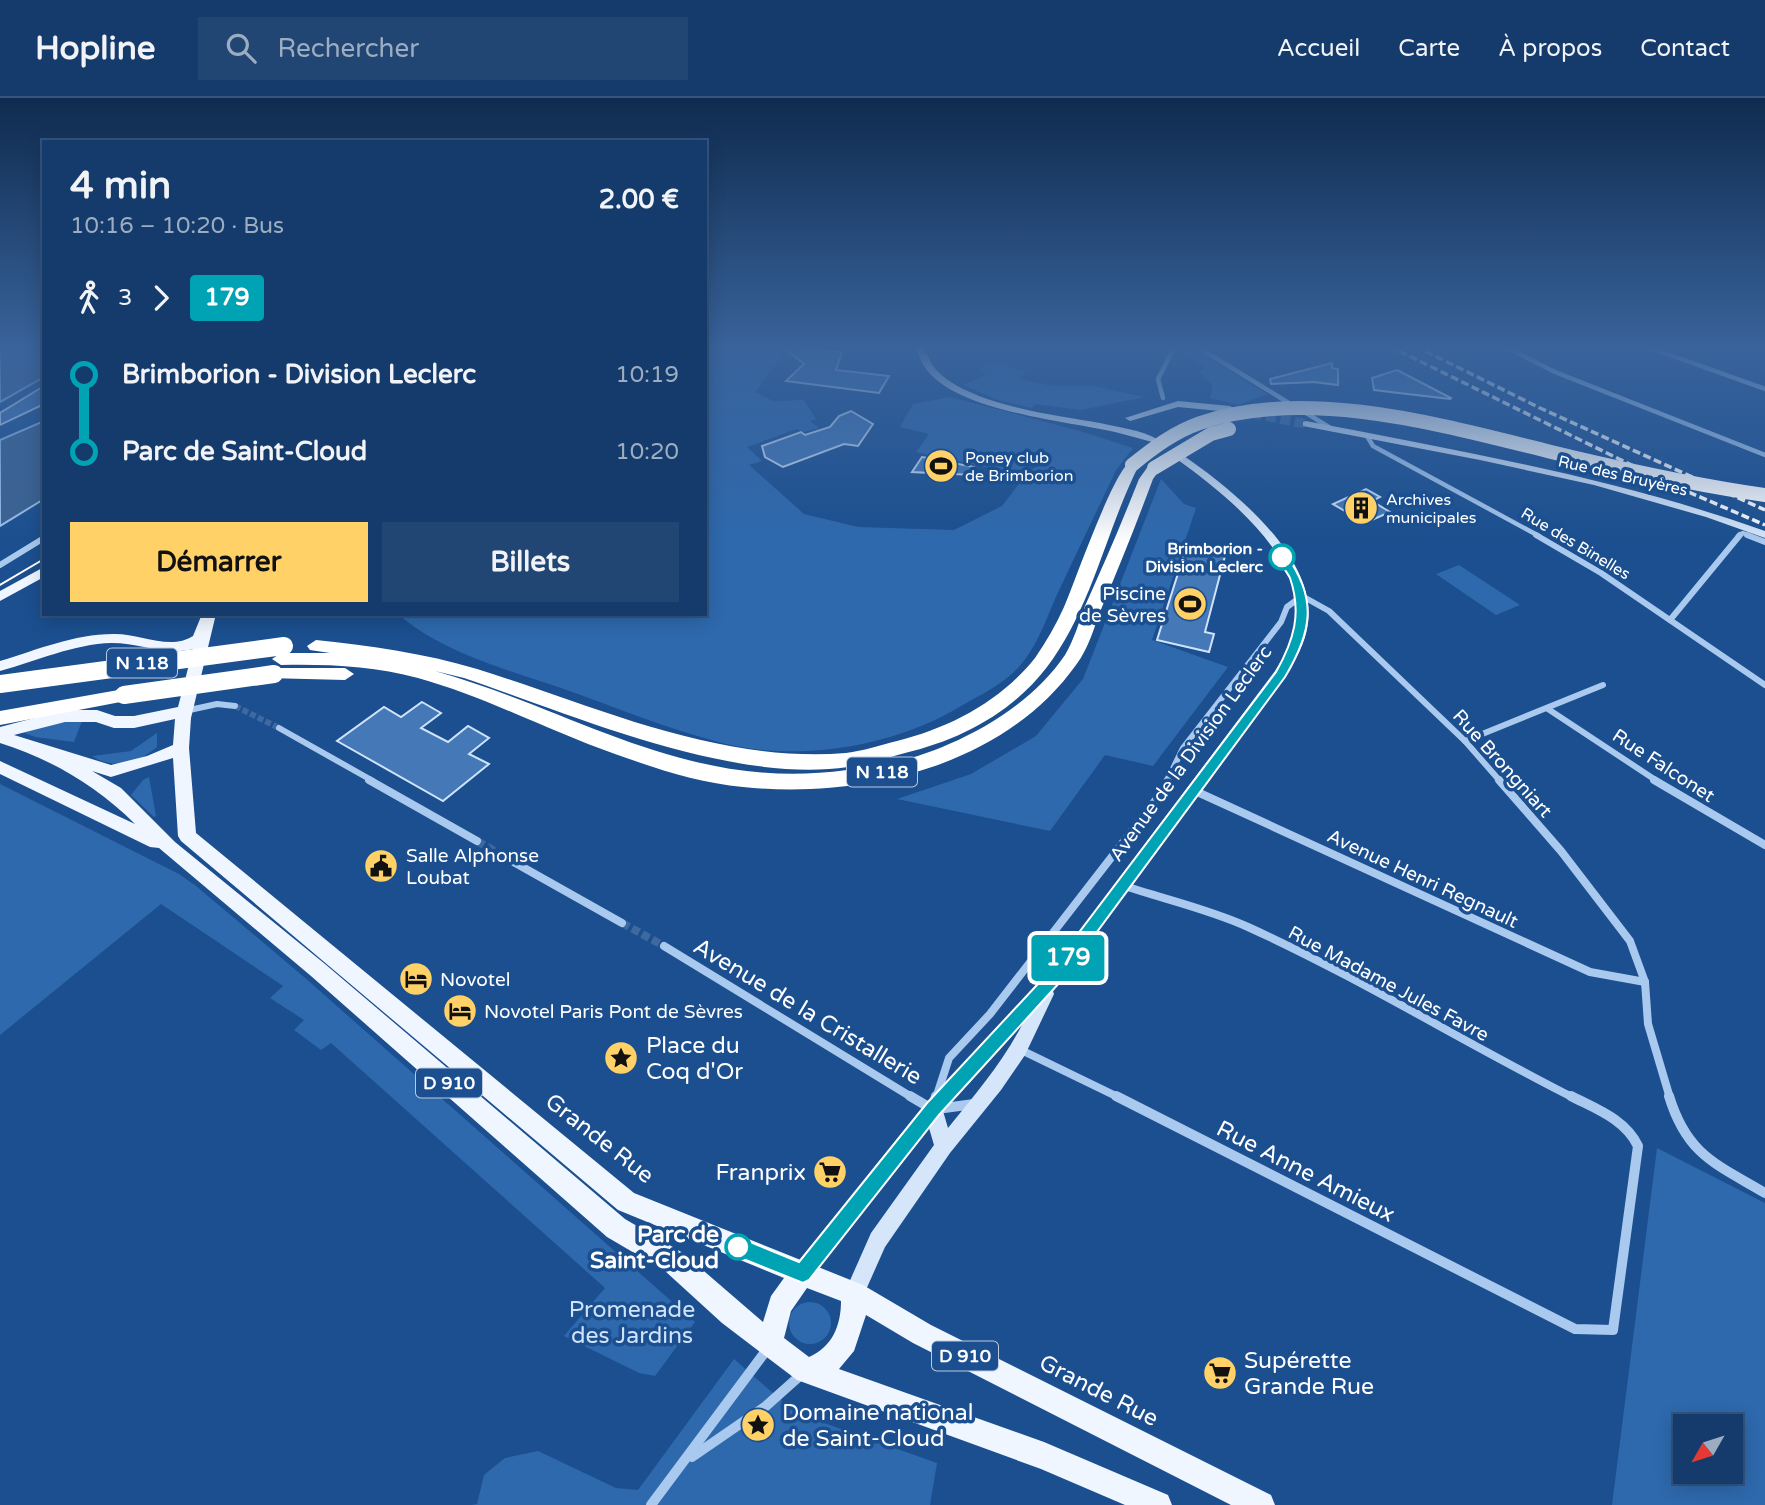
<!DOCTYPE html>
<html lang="fr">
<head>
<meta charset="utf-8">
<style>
  body { margin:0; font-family:"Varela Round",sans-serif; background:#214673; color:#f1f3f6; height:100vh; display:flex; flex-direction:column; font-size:26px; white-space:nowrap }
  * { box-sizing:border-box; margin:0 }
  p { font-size:23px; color:#9dadc1 }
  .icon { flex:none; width:38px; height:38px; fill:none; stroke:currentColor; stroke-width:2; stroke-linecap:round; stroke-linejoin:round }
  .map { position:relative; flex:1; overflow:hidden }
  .side { position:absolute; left:42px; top:42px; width:665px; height:476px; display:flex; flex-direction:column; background:#143b6b; border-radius:0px; box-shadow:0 4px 18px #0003,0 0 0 2px #33557e }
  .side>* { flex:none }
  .badge { padding:0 14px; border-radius:5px; font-size:24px; line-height:46px }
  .needle { width:46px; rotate:231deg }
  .tools { position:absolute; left:1673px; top:1316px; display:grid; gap:14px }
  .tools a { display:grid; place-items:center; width:70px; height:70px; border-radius:0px; background:#143b6b; box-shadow:0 4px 18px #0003,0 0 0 2px #33557e; font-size:35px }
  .map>.badge { position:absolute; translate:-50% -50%; box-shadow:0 0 0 4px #fff }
  .legs { display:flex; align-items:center; gap:10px; height:77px; padding:0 28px; font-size:23px }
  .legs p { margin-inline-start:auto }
  .headline { display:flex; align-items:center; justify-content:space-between; height:119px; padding:0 28px }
  h1 { font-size:38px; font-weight:800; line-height:52px }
  .cta { display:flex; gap:14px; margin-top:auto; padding:14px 28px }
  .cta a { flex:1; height:80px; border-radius:0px; background:#ffd166; color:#111; font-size:28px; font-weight:800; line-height:80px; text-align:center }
  .cta a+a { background:#214673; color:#f1f3f6 }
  ul { padding:0 28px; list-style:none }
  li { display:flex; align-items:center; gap:24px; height:77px; font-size:26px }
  li i { display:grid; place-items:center; width:10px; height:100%; margin:0 9px; background:currentColor }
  li i::after { content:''; width:18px; height:18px; margin:-9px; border:5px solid; border-radius:50%; background:#143b6b }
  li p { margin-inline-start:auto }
  li:first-child i { background:linear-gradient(#0000 50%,currentColor 0) }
  li:last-child i { background:linear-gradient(currentColor 50%,#0000 0) }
  header { display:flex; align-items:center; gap:42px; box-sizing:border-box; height:98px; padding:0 35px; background:#143b6b; border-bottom:2px solid #33557e }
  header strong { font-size:33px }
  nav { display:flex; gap:38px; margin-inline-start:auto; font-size:24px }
  .search { width:490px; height:63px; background:#214673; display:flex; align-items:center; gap:18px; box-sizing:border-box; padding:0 24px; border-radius:0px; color:#9dadc1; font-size:26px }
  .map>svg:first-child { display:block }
  .green { fill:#2e69ad; fill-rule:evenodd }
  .water { fill:#3c6290; stroke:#9cc4f0; stroke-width:2 }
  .building { fill:#4478b7; stroke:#cfe3fa; stroke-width:2 }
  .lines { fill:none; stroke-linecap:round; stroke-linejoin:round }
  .street-tunnel-far1 { stroke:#3d69a0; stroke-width:6; stroke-dasharray:6 2.5; stroke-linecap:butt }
  .street-tunnel { stroke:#3d69a0; stroke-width:8; stroke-dasharray:8 3.5; stroke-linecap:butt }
  .secondary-tunnel { stroke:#3d69a0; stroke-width:10; stroke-dasharray:10 4.5; stroke-linecap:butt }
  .street-far3 { stroke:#a9c9ee; stroke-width:4.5 }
  .street-far2 { stroke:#a9c9ee; stroke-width:6 }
  .street-far1 { stroke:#a9c9ee; stroke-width:8 }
  .street { stroke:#a9c9ee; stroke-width:10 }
  .secondary { fill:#d6e6fa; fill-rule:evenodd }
  .primary { fill:#f0f6ff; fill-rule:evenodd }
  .highway { fill:#fff; fill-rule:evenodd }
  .tram { stroke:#fff; stroke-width:2 }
  .rail { stroke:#fff; stroke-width:3.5; stroke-dasharray:8 3.5; stroke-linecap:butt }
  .highway-bridge-far1 { stroke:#fff; stroke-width:14 }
  .highway-bridge { stroke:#fff; stroke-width:18 }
  .line-1 { fill:#00a3b4; stroke:#fff; stroke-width:2 }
  .stop-1-dot { fill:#fff; stroke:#00a3b4; stroke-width:3.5 }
  .labels { text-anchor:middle; stroke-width:7; stroke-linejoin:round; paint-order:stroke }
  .far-poi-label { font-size:16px; fill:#fff; stroke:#1b4f8f; text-anchor:start }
  .far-street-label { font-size:16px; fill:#fff; stroke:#1b4f8f }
  .far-stop-label { font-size:16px; font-weight:bold; fill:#fff; stroke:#1b4f8f; text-anchor:end }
  .shield { fill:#1b4f8f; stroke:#bbcadd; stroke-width:2 }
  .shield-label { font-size:18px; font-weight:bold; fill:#fff }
  .poi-label { font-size:19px; fill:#fff; stroke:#1b4f8f; text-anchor:start }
  .street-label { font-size:19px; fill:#fff; stroke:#1b4f8f }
  .near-street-label { font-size:23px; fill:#fff; stroke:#1b4f8f }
  .near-poi-label { font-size:23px; fill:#fff; stroke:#1b4f8f; text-anchor:start }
  .near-stop-label { font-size:23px; font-weight:bold; fill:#fff; stroke:#1b4f8f; text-anchor:end }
  .near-park-label { font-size:23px; fill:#cfe3fa; stroke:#1b4f8f }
</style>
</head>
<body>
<header>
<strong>Hopline</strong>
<div class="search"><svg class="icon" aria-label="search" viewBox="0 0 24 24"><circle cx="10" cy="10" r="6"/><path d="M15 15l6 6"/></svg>Rechercher</div>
<nav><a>Accueil</a><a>Carte</a><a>À propos</a><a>Contact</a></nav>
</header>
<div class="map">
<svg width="1765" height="1407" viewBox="0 0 1765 1407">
  <rect width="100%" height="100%" fill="#1b4f8f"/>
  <g class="green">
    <path d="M705 248H789L755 294 773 303 804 302 816 321 810 323 819 330 804 334 797 331 747 349 762 363 749 367 804 416 858 429 954 432 1002 408 1024 379 1043 362 1032 359 1023 377 916 354 929 336 900 329 913 306 950 299 1080 333 1133 350 1116 372C1096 415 1075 458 1055 501 1045 525 1036 550 1018 570 1002 587 980 597 961 608 896 648 801 664 726 646 670 632 615 609 561 590 508 572 441 554 398 516H705Z"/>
    <polygon points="1177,248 1188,248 1267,296 1238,307 1210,300 1213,288 1199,274 1206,269 1176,251"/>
    <polygon points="990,265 1026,273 1020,281 1052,288 1094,288 1144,299 1081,312 1035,306 1032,310 998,302 963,287 987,276 979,272"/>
    <polygon points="1161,381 1184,406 1196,410 1152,542 1228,569 1153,668 1105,657 1050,733 897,701 971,676 1036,638 1083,581"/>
    <polygon points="1459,467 1520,507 1496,517 1436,476"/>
    <polygon points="72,623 82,623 74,644 35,639 22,634 30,629"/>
    <path d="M157 635V649C139 665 113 672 92 658L131 653Z"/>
    <polygon points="149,679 156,718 154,719 131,697 143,682"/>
    <polygon points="0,686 179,776 196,788 304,879 695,1224 655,1278 639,1275 564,1238 605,1190 331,945 321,952 294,932 304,922 270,900 283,888 161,806 0,937"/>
    <path d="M1657 1050 1765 1105V1407H1612ZM1685 1328H1731V1374H1685Z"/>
    <circle cx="810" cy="1225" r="21"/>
    <polygon points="734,1261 796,1315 937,1365 930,1407 471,1407 477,1406 484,1377 505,1360 538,1353 616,1390 638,1392"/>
  </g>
  <g class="water">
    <polygon points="0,248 44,248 44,279 0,304"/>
    <polygon points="44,323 44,401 0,428 0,342"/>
  </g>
  <g class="building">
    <polygon points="782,248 842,254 836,272 889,278 879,295 786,283 804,266"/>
    <polygon points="1332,265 1332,270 1338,271 1338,287 1314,284 1271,286 1270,281"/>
    <polygon points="1397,272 1451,300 1450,301 1374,292 1372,280"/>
    <polygon points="44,288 44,306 0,327 0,315"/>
    <polygon points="851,313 873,326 858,348 844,346 783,369 765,359 762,348 801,334 805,337 830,329 839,318"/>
    <polygon points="922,359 974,369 973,377 912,374"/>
    <polygon points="1366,391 1380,399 1372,403 1390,414 1365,425 1333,406"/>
    <polygon points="1186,450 1225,458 1205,534 1214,536 1209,554 1157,542"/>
    <polygon points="422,604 441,615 421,630 448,644 468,628 489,640 469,656 489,666 443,703 337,643 384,609 401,619"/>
  </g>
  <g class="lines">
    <polyline class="street-tunnel-far1" points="235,608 279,630"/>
    <g class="street-tunnel">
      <polyline points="477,743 510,762"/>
      <polyline points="622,825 664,848"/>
    </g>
    <polyline class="secondary-tunnel" points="1252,315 1306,326"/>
    <g class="street-far3">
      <polyline points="1196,248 1292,307"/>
      <polyline points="1504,248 1555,274 1765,357"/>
      <polyline points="1645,248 1765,291"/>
      <polyline points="1163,300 1158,281 1175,248"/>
      <polyline points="1303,313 1332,331"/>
      <polyline points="1367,338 1373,348 1539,438"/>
      <polyline points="1738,438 1743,435 1751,438"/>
    </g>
    <g class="street-far2">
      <polyline points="1536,437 1601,475 1765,587"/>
      <polyline points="1747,437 1765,444"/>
      <polyline points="0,467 44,440"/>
      <polyline points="1670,522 1740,437"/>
      <polyline points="1548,611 1657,683"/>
      <polyline points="185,613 217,606 235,608"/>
      <polyline points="279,630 373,683"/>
      <polyline points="1465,643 1603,587"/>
      <polyline points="1167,683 1183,650 1281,524 1287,509 1302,498 1329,513 1465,643 1500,683"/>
    </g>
    <g class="street-far1">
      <polyline points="369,682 477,743"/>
      <polyline points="1499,682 1561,753 1630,843 1645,884 1648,926 1670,1000"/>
      <polyline points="1654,682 1765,747"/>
      <polyline points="1193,692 1590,874 1645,884"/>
      <polyline points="510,762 622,825"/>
      <path d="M1122 787C1163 801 1209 811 1248 829 1360 880 1465 945 1574 1000"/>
      <polyline points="664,848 913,1000"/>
      <polyline points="1019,951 1120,1000"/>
      <polyline points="936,1000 949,960 990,916 1162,694 1168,682"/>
    </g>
    <g class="street">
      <polyline points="910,998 932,1011"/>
      <path d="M1116 998 1575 1231 1613 1232 1638 1048C1625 1021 1596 1011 1571 998"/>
      <path d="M1669 998C1687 1057 1716 1066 1765 1095"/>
      <polyline points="935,1002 936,998"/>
      <polyline points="937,1011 974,1006"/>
      <polyline points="692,1359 766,1308 803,1275"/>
      <polyline points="651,1407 768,1250"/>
    </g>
    <g class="secondary">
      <path d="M916 248H924C927 254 929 262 933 268 962 306 1054 317 1100 325 1117 329 1142 332 1157 341L1152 344C1140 341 1128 337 1115 334 1066 323 952 313 924 268 920 262 918 254 916 248Z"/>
      <polygon points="1178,303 1230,308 1235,311 1230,314 1178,309 1130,323 1125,320"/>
      <path d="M1306 323C1461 353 1616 380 1765 433V440L1706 419 1594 387 1480 362 1303 328V324Z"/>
      <path d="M1178 358H1184C1232 391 1317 459 1308 525 1306 545 1295 562 1284 579L1053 893 1054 896 1025 957 1001 992 950 1055 885 1149 861 1203 854 1206 847 1203 844 1196 871 1135 934 1047 929 1030 809 1182 802 1185 795 1182 792 1175 795 1168 927 1005 1049 874 1275 573C1285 558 1294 542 1297 524 1305 459 1224 395 1178 362ZM1023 925C1003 964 975 997 948 1030L943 1013Z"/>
    </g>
    <g class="primary">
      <polygon points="44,469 44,479 0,503 0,493"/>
      <path d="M202 516H216L191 620 189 650 196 735 634 1095 863 1187 931 1227 1271 1397 1275 1407H1231L913 1245 866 1217 854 1253 839 1271 1044 1344 1168 1397 1172 1407H1125L1041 1371 797 1282 722 1225 665 1173 607 1139 311 878 159 750 150 749 0 676V663L135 726C97 688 51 661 0 645V629L65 612H97L115 618H134L178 609 193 551C165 558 140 545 112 545 73 546 37 563 0 573V563C37 552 74 536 113 536 139 535 170 553 193 538ZM175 621 173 647 147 658 111 667 14 637 65 624H96L114 630H134ZM173 660 178 738 181 743 618 1112 784 1180 771 1198 763 1224 683 1155 625 1121 325 866 175 744 121 690 92 673 111 679ZM807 1190 841 1203C841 1228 832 1249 809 1259L784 1240 791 1213Z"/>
    </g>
    <g class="highway">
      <path d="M1132 363 1139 367C1106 432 1092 510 1047 569 1012 615 960 642 905 655 887 660 867 666 848 669 731 686 575 618 464 580L435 573C580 614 687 694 847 672 882 668 916 661 949 646 993 627 1038 597 1065 557 1074 542 1079 524 1085 508 1104 466 1122 424 1139 381L1149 367H1159L1161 370 1153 381C1137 424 1120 467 1102 509 1094 529 1089 550 1076 567 1003 669 862 701 743 689 699 685 657 671 615 656 549 633 486 599 418 580 373 568 327 566 281 567L272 561 281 555H330L310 552 307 548 316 542C371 548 424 555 477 571 598 609 716 665 846 655 863 653 881 647 897 643 950 630 1001 603 1035 560 1046 544 1056 527 1064 509 1074 487 1115 367 1132 363Z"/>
      <polygon points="274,570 345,570 354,576 345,582 267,580 265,576"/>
      <polygon points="124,591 133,597 131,602 0,627 0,613"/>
    </g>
    <polyline class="tram" points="0,487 44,461"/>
    <g class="rail">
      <polyline points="1389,248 1670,386 1765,427"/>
      <polyline points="1415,248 1540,310 1765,412"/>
    </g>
    <g class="highway-bridge-far1">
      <path d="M1132 367C1153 350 1174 334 1200 325 1314 286 1458 332 1572 359 1636 374 1700 388 1765 397"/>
      <polyline points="1154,370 1211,336 1229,331"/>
    </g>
    <g class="highway-bridge">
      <polyline points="0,586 284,548"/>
      <polyline points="124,597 274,576"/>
    </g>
  </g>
  <linearGradient id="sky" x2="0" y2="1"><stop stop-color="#0f2b4f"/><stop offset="0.56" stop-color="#39639b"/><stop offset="1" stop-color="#39639b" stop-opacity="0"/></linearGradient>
  <rect width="1765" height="445" fill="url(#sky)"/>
  <path class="line-1" d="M1278 457H1286C1318 501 1312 534 1285 579L1060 884 939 1017 809 1182 803 1185 731 1156 728 1149 731 1142 738 1139 799 1164 927 1005 1049 874 1276 574C1294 542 1302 515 1290 480 1286 472 1278 464 1278 457Z"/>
  <defs>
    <g id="stadium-disc" transform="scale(1.75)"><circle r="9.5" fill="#ffd166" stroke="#1b4f8f"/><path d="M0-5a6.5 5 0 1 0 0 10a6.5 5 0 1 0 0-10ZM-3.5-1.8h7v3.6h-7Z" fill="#111"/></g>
    <g id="building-disc" transform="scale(1.75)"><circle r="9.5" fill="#ffd166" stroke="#1b4f8f"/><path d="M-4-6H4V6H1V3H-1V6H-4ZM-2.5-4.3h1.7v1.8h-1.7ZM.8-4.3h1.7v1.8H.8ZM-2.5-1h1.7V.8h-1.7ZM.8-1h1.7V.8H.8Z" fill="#111"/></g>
    <g id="civic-disc" transform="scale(1.75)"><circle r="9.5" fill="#ffd166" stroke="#1b4f8f"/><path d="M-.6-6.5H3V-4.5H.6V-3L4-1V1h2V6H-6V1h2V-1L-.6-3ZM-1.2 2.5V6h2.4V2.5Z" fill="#111"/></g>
    <g id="hotel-disc" transform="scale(1.75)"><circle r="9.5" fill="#ffd166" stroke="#1b4f8f"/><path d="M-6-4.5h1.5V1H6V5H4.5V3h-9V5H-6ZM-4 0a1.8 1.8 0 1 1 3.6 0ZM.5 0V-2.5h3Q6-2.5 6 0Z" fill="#111"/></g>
    <g id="sight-disc" transform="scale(1.75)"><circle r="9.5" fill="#ffd166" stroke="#1b4f8f"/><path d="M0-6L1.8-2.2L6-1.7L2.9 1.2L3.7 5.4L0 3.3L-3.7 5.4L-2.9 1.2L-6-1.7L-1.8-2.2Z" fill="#111"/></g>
    <g id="supermarket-disc" transform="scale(1.75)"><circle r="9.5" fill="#ffd166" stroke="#1b4f8f"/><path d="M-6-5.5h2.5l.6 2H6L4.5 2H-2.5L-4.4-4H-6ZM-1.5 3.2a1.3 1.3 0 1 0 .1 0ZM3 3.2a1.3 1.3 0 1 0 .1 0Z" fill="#111"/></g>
  </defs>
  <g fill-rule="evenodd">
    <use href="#stadium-disc" x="941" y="368"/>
    <use href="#building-disc" x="1361" y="410"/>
    <use href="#stadium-disc" x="1190" y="506"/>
    <use href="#civic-disc" x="381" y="768"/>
    <use href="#hotel-disc" x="416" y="881"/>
    <use href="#hotel-disc" x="460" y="913"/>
    <use href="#sight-disc" x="621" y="960"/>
    <use href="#supermarket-disc" x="830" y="1074"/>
    <use href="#supermarket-disc" x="1220" y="1275"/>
    <use href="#sight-disc" x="758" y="1327"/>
  </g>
  <g class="stop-1-dot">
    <circle cx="1282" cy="459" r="12"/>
    <circle cx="738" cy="1149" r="12"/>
  </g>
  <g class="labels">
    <g class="far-poi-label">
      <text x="965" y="365">Poney club<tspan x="965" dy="18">de Brimborion</tspan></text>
      <text x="1386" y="407">Archives<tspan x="1386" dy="18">municipales</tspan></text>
    </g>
    <g class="far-street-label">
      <text transform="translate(1623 377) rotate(13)" y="6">Rue des Bruyères</text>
      <text transform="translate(1576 445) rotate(31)" y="6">Rue des Binelles</text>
    </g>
    <g class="far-stop-label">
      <text x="1263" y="456">Brimborion -<tspan x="1263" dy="18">Division Leclerc</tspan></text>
    </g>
    <g class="shield">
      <rect x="107" y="550.5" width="70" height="29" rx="5"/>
      <rect x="847" y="659.5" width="70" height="29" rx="5"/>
      <rect x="416" y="970.5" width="66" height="29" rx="5"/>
      <rect x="932" y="1243.5" width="66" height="29" rx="5"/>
    </g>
    <g class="shield-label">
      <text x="142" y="571">N 118</text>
      <text x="882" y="680">N 118</text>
      <text x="449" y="991">D 910</text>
      <text x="965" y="1264">D 910</text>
    </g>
    <g class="poi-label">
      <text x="1166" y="502" text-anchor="end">Piscine<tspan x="1166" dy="22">de Sèvres</tspan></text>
      <text x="406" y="764">Salle Alphonse<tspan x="406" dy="22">Loubat</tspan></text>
      <text x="440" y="888">Novotel</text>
      <text x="484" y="920">Novotel Paris Pont de Sèvres</text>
    </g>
    <g class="street-label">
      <text transform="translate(1190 655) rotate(-54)" y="7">Avenue de la Division Leclerc</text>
      <text transform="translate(1503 665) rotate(48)" y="7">Rue Brongniart</text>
      <text transform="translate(1664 667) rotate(33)" y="7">Rue Falconet</text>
      <text transform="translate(1423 780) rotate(25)" y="7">Avenue Henri Regnault</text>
      <text transform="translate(1389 885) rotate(28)" y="7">Rue Madame Jules Favre</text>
    </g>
    <g class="near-street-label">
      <text transform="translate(808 913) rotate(31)" y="8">Avenue de la Cristallerie</text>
      <text transform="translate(600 1040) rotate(38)" y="8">Grande Rue</text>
      <text transform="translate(1306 1073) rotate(27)" y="8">Rue Anne Amieux</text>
      <text transform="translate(1099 1292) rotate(27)" y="8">Grande Rue</text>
    </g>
    <g class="near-poi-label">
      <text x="646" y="955">Place du<tspan x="646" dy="26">Coq d'Or</tspan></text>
      <text x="806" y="1082" text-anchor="end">Franprix</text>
      <text x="1244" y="1270">Supérette<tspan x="1244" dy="26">Grande Rue</tspan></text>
      <text x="782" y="1322">Domaine national<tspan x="782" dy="26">de Saint-Cloud</tspan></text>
    </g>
    <g class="near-stop-label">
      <text x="719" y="1144">Parc de<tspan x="719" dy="26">Saint-Cloud</tspan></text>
    </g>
    <g class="near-park-label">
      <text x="632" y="1219">Promenade<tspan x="632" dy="26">des Jardins</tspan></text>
    </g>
  </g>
</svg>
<div class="tools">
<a><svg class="needle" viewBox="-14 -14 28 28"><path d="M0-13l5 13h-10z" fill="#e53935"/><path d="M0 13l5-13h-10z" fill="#9dadc1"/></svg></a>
</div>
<b class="badge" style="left:1068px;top:860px;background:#00a3b4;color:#fff">179</b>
<section class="side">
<div class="headline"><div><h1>4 min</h1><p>10:16 – 10:20 · Bus</p></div><b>2.00 €</b></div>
<div class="legs"><svg class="icon" aria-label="walk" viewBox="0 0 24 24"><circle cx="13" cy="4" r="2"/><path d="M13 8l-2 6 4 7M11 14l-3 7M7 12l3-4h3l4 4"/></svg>3<svg class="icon" aria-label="forward" viewBox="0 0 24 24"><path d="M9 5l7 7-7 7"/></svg><b class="badge" style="background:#00a3b4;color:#fff">179</b></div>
<ul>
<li><i style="color:#00a3b4"></i><b>Brimborion - Division Leclerc</b><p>10:19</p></li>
<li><i style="color:#00a3b4"></i><b>Parc de Saint-Cloud</b><p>10:20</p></li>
</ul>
<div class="cta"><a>Démarrer</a><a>Billets</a></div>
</section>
</div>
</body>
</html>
